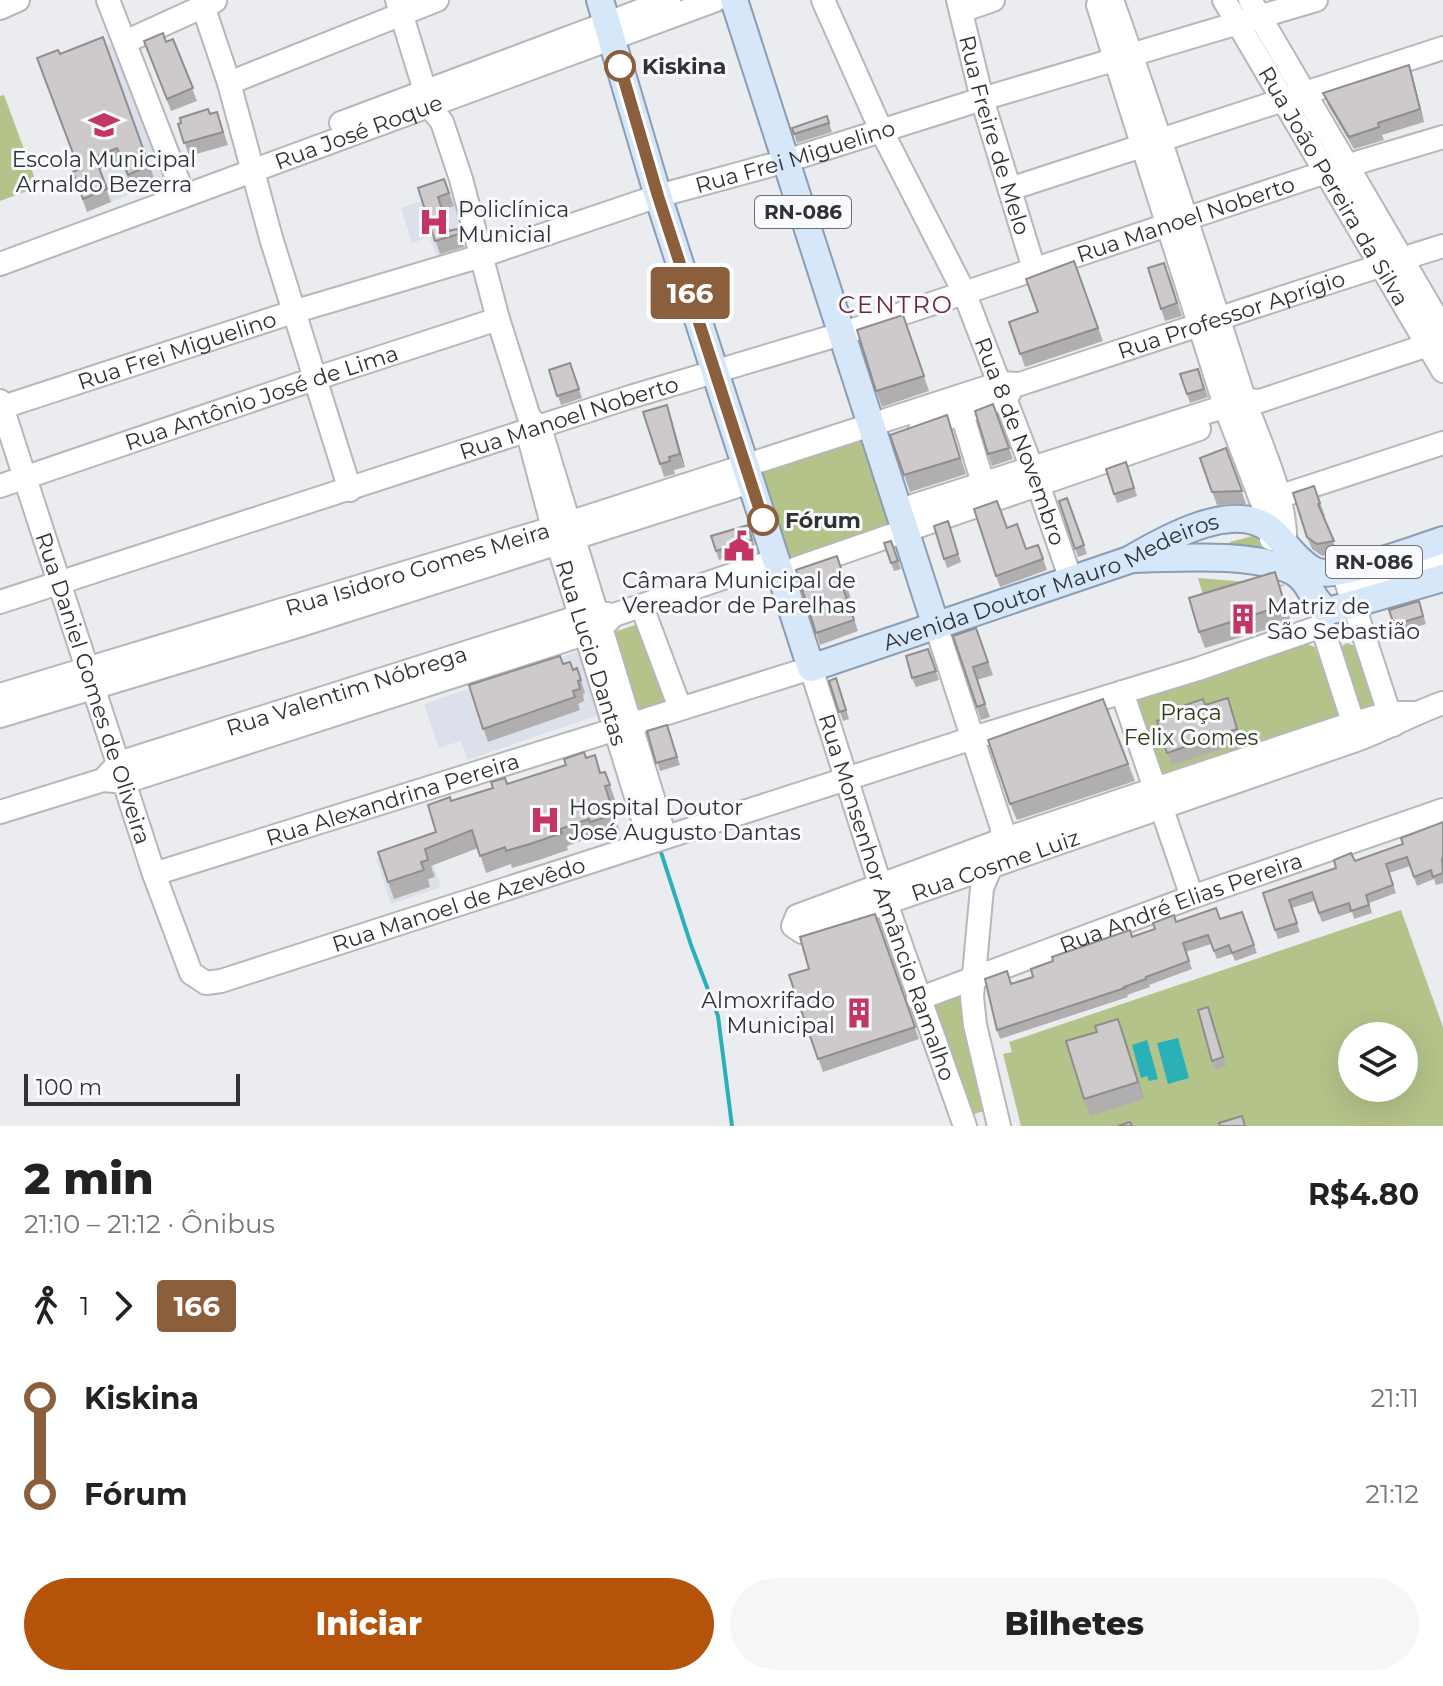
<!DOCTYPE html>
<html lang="pt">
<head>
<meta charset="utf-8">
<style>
  body { margin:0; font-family:Montserrat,sans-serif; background:#f6f6f6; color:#222; height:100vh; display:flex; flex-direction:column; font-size:30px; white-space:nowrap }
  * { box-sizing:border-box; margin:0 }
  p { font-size:26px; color:#767676 }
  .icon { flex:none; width:44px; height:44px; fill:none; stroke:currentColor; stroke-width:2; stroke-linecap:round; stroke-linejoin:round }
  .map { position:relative; height:1126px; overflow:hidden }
  .drawer { display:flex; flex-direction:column; background:#fff; flex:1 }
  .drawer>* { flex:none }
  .badge { padding:0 16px; border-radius:6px; font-size:28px; line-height:52px }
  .fabs { position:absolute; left:1338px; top:1022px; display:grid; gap:16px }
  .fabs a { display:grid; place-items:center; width:80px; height:80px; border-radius:50%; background:#fff; box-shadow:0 8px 32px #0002; font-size:40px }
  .scale { position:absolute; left:24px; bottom:20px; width:216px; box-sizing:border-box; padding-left:8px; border:4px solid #313233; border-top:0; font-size:22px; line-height:28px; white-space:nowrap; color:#313233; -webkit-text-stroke:6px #f8fafd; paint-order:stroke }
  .map>.badge { position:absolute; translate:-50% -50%; box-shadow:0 0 0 4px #fff }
  .legs { display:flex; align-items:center; gap:12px; height:88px; padding:0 24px; font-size:26px }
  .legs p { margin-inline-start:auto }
  .head { display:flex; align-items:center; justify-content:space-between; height:136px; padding:0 24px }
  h1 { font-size:44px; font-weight:800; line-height:60px }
  .primary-button { display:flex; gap:16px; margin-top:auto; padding:16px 24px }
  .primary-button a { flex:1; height:92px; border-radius:48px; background:#b45309; color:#fff; font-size:32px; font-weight:800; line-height:92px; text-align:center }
  .primary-button a+a { background:#f6f6f6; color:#222 }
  ul { padding:0 24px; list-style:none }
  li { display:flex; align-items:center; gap:28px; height:96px; font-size:30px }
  li i { display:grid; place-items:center; width:12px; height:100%; margin:0 10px; background:currentColor }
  li i::after { content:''; width:20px; height:20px; margin:-10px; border:6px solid; border-radius:50%; background:#fff }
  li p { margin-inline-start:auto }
  li:first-child i { background:linear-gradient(#0000 50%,currentColor 0) }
  li:last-child i { background:linear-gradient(currentColor 50%,#0000 0) }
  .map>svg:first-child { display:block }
  .built { fill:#dce0eb }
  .green { fill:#b4c389; fill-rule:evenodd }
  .water { fill:#28b1b6 }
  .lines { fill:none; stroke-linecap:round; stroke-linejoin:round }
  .stream { stroke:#28b1b6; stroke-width:4 }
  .minor-casing { stroke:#b6b7bb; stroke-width:26 }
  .major-casing { stroke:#8a9db2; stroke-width:30 }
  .minor { stroke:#fff; stroke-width:22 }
  .major { stroke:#d6e7fa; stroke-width:26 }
  .wall { fill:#b1aeaf }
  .shaded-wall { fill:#908d8f }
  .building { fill:#cecacc; stroke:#908d8f; stroke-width:2 }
  .line-1-casing { stroke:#fff; stroke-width:18 }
  .line-1 { stroke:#8b5e3c; stroke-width:12 }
  .stop-1-dot { fill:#fff; stroke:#8b5e3c; stroke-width:4 }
  .labels { text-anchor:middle; stroke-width:6; stroke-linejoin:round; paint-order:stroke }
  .shield { fill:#f8fafd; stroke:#6d6e70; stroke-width:2 }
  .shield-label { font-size:20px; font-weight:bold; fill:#313233 }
  .stop-label { font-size:22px; font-weight:bold; fill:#313233; stroke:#f8fafd; text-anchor:start }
  .street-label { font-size:22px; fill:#313233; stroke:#f8fafd }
  .poi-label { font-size:22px; fill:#313233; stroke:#f8fafd; text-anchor:start }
  .park-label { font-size:22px; fill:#333b17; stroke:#f8fafd }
  .neighbourhood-label { font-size:24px; letter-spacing:2px; fill:#6b263a; stroke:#f8fafd }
</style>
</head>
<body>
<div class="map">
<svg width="1443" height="1126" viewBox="0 0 1443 1126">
  <rect width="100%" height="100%" fill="#ebecf0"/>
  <g class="built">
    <polygon points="116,42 165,180 87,212 77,185 83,181 41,71"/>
    <polygon points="455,190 470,253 440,263 429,237 412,243 401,208"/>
    <polygon points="579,651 599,715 467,760 461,741 439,748 424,704"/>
    <polygon points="426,842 441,887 391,904 376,859"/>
  </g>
  <g class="green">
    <polygon points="4,95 38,187 0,201 0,96"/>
    <polygon points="862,424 892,531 785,577 757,472"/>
    <polygon points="1256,535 1262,550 1229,547 1230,542"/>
    <polygon points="1198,578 1286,585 1207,609"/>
    <polygon points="638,624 668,701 664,706 637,713 611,633"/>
    <polygon points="1347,643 1357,647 1377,701 1374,707 1358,710 1337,649"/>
    <polygon points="1307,644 1315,647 1338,713 1337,723 1160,781 1132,704 1136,695"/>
    <path d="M1401 910 1443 1027V1126H1021L1003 1054 1012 1052 1009 1042ZM1352 1036H1404V1088H1352Z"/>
    <polygon points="970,989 993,1108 965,1117 926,1006"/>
  </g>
  <g class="water">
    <polygon points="1178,1038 1189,1078 1168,1084 1157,1043"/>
    <polygon points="1147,1040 1158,1079 1149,1081 1147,1076 1141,1078 1132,1045"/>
  </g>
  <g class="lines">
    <polyline class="stream" points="659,846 691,945 718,1016 732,1126"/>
    <g class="minor-casing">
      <g id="minor">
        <polyline points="108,0 184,196"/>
        <polyline points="201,0 229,83 271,238 350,490"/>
        <polyline points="397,0 430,107 442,122 461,179 498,319 529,417 540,428 665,837"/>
        <path id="s1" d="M823 0 881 130 964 292 1038 484 1071 580"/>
        <path id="s2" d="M958 0 982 99 1034 269"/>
        <path d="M1112 0C1158 129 1200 261 1242 392 1259 445 1289 496 1285 554"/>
        <path id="s3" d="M1224 0 1443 371"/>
        <polyline points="1250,0 1443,329"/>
        <polyline points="1098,5 1225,406 1266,513 1271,539"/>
        <polyline points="0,8 18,0"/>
        <polyline points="961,11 993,0"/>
        <polyline points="125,42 215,1"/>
        <polyline points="229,83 437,0"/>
        <polyline points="341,123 669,0"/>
        <polyline points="1010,189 1443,48"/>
        <path id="s4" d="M0 264 716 0"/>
        <path id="s5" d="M0 401 154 874 191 973 206 983 221 981 973 738 1198 669 1322 626"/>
        <path id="s6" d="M0 408 293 312 481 256 658 196 786 161 982 99 1316 0"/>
        <polyline points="962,414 983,483"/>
        <polyline points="920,429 1005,397 1010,392"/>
        <path id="s7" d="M527 430 553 528 650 842"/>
        <path id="s8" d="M0 486 314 379 498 319"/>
        <polyline points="1269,500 1443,443"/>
        <polyline points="897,511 1245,400 1260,401 1443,340"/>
        <polyline points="1342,569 1393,725"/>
        <polyline points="780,574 1199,429"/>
        <polyline points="1389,587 1373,592 1367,591 1363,584 1369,579 1443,554"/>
        <path id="s9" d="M0 602 630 397 841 334 1326 172 1443 137"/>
        <polyline points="642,607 680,708"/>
        <polyline points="1324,614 1322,626 1358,738"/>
        <polyline points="936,626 1002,828 1002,840 982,888 972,997 975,1025 999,1126"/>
        <polyline points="1122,692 1192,897"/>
        <path id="s10" d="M0 695 553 528 1000 383 1020 384C1161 338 1302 290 1443 246"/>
        <path id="s11" d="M1413 713H1389L1353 723 1002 840 797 916 793 926 802 932 1359 739C1388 728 1414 713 1443 703"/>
        <polyline points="0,716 301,625 750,482"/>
        <path id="s12" d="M103 780 119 763 581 616 595 612 614 615 776 560"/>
        <polyline points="0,812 103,780 125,782 600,629 610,619"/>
        <path id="s13" d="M154 874 811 668 886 903 965 1126"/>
        <path id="s14" d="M918 999 1192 897 1443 810"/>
      </g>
    </g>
    <g class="major-casing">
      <g id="major">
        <path id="s15" d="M600 0 658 196 811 668 1129 560C1163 540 1235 498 1272 531 1286 543 1300 566 1318 572 1339 578 1419 548 1443 540"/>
        <polyline points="734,0 936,626"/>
        <path d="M1132 559C1178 558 1251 552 1292 571 1311 580 1312 604 1329 611L1443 578"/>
      </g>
    </g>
    <use href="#minor" class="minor"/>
    <use href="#major" class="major"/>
  </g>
  <g class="wall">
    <polygon points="103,37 154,178 132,188 121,160 99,170 111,202 87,212 73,172 79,169 60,54"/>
    <polygon points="173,39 197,101 171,111 144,41 166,42"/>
    <polygon points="1413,78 1424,122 1382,135 1384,140 1354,149 1328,105 1323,93"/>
    <polygon points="217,112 228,145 189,156 178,124"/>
    <polygon points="827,116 832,132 797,143 792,128"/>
    <polygon points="444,179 454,206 442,210 450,231 457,229 464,247 440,254 418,188"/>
    <polygon points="1074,261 1103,341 1025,367 1009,322 1038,312"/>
    <polygon points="1169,275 1182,316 1165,321 1161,309"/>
    <polygon points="903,315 929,391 882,407 876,391"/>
    <polygon points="570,363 582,398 561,405 549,370"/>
    <polygon points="1198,369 1208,397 1190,403 1180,374"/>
    <polygon points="993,404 1013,459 992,466 988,454"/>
    <polygon points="947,415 966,474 910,492 904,475"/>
    <polygon points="671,418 685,467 674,470 675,474 664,477 660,464"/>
    <polygon points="1226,448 1246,504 1217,505 1200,458"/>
    <polygon points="1126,462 1137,496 1117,503 1106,469"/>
    <polygon points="1314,486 1325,516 1323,517 1338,554 1322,556 1312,549 1307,537"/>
    <polygon points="1067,498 1087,554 1078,557 1059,501"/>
    <polygon points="948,521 961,562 947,568 944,559"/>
    <polygon points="748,525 756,549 719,560 716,551"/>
    <polygon points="1007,528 1026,549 1038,545 1047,570 1000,587 996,576"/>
    <polygon points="891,541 901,569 894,571 884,543"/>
    <polygon points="837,556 851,599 848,600 858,631 820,645 796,570"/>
    <polygon points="1275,572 1291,622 1205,648 1199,632"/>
    <polygon points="1419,601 1426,624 1397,633 1389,610"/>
    <polygon points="976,628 993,675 977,680 990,717 981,720 953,636"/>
    <polygon points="928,649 939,680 916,687 912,678"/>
    <polygon points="563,664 573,670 577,668 585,693 583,694 584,701 578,704 580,710 488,742 469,685"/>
    <polygon points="829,681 839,687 849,719 843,721"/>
    <polygon points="1103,699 1135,781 1017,820 1010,804"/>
    <polygon points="1205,705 1233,711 1242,742 1172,765 1157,721"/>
    <polygon points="667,725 680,765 660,771 647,731"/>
    <polygon points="587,758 601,773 605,772 616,802 611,803 620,832 596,839 595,836 567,846 568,850 539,860 512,868 511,864 486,873 478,848 431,866 435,877 428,879 430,887 394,899 388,882 436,832 451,801"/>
    <polygon points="1443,822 1443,883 1436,885 1434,879 1417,886 1410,866 1389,873 1396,893 1369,903 1372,913 1354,919 1352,912 1322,922 1314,901 1292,908 1300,932 1278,939 1263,893 1403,844"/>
    <polygon points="1242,912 1257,953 1235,961 1232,954 1217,959 1211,944 1186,952 1192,969 1149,985 1150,987 1127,995 1128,997 1000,1039 997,1030 1012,984 1033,977 1132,937 1176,922 1220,919"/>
    <polygon points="875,914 919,1039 823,1072 789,975 809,969"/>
    <polygon points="1208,1007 1226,1066 1215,1069 1212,1061"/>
    <polygon points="1124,1035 1144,1099 1090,1116 1084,1099"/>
  </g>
  <g class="shaded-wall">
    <polygon points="1409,65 1413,78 1424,122 1420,109"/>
    <polygon points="667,405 671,418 685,467 680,454"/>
    <polygon points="1118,1019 1124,1035 1144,1099 1138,1082"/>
  </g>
  <g class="building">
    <polygon points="163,33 166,42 173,39 193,88 167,99 144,41"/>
    <polygon points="103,37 149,165 128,175 117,148 95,157 107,189 83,199 73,172 79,169 37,58 58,50 60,54"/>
    <polygon points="1409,65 1420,109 1378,123 1379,127 1349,137 1323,93"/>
    <polygon points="208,109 210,114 217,112 223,132 184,143 178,124 181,123 180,118"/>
    <polygon points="827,116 829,123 794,134 792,128"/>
    <polygon points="444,179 449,193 438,197 449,231 457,229 459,234 435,241 418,188"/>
    <polygon points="1074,261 1098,328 1020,354 1009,322 1038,312 1026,279"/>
    <polygon points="1164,263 1177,303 1161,309 1148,268"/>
    <polygon points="903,315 924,376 876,391 857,330"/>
    <polygon points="570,363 579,389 557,396 549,370"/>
    <polygon points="1198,369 1204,389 1187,394 1180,374"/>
    <polygon points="993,404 1009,448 988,454 975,411"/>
    <polygon points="667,405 680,454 669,457 670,461 660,464 643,412"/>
    <polygon points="947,415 960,458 904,475 890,435"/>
    <polygon points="1226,448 1242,491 1212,492 1200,458"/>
    <polygon points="1126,462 1134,488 1114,494 1106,469"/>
    <polygon points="1314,486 1320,503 1318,504 1334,541 1317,544 1307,537 1293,493"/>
    <polygon points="1067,498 1084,545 1075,549 1059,501"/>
    <polygon points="997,501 1007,528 1017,524 1026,549 1038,545 1043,559 996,576 974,509"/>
    <polygon points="948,521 958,554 944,559 934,526"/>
    <polygon points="748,525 752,540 716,551 711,536"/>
    <polygon points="891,541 898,561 891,563 884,543"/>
    <polygon points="837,556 847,587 843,588 854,620 816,633 796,570"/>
    <polygon points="1275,572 1285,605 1199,632 1189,598"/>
    <polygon points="1419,601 1423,616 1394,625 1389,610"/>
    <polygon points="976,628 988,662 973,667 985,704 977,707 953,636"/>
    <polygon points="928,649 936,671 912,678 906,656"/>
    <polygon points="560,656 563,664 570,662 573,670 577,668 581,680 578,681 580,689 573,691 575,697 483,729 469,685"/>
    <polygon points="836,678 846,710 839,712 829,681"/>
    <polygon points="1228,698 1237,729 1167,753 1157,721 1175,715 1174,709 1203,699 1205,705"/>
    <polygon points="1103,699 1128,764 1010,804 988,740"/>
    <polygon points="667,725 677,757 656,763 647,731"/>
    <polygon points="584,752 586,758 595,755 600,773 605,772 610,785 605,786 614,815 590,822 589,819 560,829 562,833 533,843 506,851 505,847 480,856 472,830 425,849 428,860 421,862 424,870 388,882 378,852 436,832 428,805 450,797 451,801 493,788 491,782 505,778 507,784 566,765 564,759"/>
    <polygon points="1443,822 1443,859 1442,859 1443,873 1433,877 1431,870 1414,877 1407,857 1386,864 1393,885 1366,895 1369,905 1351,911 1349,903 1319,913 1312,892 1289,900 1297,923 1275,930 1263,893 1336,868 1334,860 1351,853 1355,861 1403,844 1401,838"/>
    <polygon points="1216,908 1220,919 1242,912 1254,945 1232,953 1229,945 1214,951 1208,935 1183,943 1189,961 1146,977 1146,979 1124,987 1125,988 997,1030 985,979 1007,971 1011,984 1033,977 1031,969 1053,961 1052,957 1130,930 1132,937 1155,929 1153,923 1174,915 1176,922"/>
    <polygon points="875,914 915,1027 818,1059 789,975 809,969 800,937"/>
    <polygon points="1208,1007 1223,1057 1212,1061 1198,1010"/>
    <polygon points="1118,1019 1138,1082 1084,1099 1066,1041 1097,1032 1095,1026"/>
    <polygon points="1242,1116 1245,1126 1220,1126 1219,1123"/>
    <polygon points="1130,1122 1132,1126 1118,1126"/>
  </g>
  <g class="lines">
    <g class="line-1-casing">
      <polyline id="line-1" points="620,66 658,196 763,520"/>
    </g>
    <use href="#line-1" class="line-1"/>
  </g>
  <defs>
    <g id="school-bare" transform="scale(2.4)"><path d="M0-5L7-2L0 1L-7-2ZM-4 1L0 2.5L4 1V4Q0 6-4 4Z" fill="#c33565" stroke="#f8fafd" stroke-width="2.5" paint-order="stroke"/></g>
    <g id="hospital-bare" transform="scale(2.4)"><path d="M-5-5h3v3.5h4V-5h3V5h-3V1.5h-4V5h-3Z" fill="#c33565" stroke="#f8fafd" stroke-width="2.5" paint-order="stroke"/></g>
    <g id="civic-bare" transform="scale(2.4)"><path d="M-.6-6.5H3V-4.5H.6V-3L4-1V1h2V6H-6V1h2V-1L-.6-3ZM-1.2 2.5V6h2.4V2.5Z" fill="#c33565" stroke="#f8fafd" stroke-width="2.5" paint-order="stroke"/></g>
    <g id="building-bare" transform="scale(2.4)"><path d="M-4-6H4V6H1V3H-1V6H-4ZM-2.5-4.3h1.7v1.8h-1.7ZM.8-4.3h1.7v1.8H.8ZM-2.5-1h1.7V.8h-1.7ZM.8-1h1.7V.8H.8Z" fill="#c33565" stroke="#f8fafd" stroke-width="2.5" paint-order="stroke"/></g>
  </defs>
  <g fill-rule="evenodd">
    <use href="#school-bare" x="104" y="125"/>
    <use href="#hospital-bare" x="434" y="222"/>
    <use href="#civic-bare" x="739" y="546"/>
    <use href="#building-bare" x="1243" y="619"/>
    <use href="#hospital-bare" x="545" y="820"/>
    <use href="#building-bare" x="859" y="1013"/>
  </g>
  <g class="stop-1-dot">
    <circle cx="620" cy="66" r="14"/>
    <circle cx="763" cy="520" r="14"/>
  </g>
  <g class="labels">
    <g class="shield">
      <rect x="755" y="196" width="96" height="32" rx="6"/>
      <rect x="1326" y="546" width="96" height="32" rx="6"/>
    </g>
    <g class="shield-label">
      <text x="803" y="219">RN-086</text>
      <text x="1374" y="569">RN-086</text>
    </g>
    <g class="stop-label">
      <text x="642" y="74">Kiskina</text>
      <text x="785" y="528">Fórum</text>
    </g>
    <g class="street-label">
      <text dy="8" stroke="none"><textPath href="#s4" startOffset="382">Rua José Roque</textPath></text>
      <text dy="8" stroke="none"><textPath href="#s2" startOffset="140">Rua Freire de Melo</textPath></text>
      <text dy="8" stroke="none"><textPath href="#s6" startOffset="834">Rua Frei Miguelino</textPath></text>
      <text dy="8" stroke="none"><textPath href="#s3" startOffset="216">Rua João Pereira da Silva</textPath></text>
      <text dy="8" stroke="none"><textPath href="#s9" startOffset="1246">Rua Manoel Noberto</textPath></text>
      <text dy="8" stroke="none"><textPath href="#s10" startOffset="1290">Rua Professor Aprígio</textPath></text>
      <text dy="8" stroke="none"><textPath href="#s6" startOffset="186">Rua Frei Miguelino</textPath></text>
      <text dy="8" stroke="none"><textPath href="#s8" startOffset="276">Rua Antônio José de Lima</textPath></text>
      <text dy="8" stroke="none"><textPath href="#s9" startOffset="598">Rua Manoel Noberto</textPath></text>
      <text dy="8" stroke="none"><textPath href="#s1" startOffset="484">Rua 8 de Novembro</textPath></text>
      <text dy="8" stroke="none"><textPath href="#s10" startOffset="436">Rua Isidoro Gomes Meira</textPath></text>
      <text dy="8" stroke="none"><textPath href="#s15" startOffset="956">Avenida Doutor Mauro Medeiros</textPath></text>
      <text dy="8" stroke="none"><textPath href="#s7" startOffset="232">Rua Lucio Dantas</textPath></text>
      <text dy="8" stroke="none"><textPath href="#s5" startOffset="302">Rua Daniel Gomes de Oliveira</textPath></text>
      <text dy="8" stroke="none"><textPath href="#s12" startOffset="262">Rua Valentim Nóbrega</textPath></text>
      <text dy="8" stroke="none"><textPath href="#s13" startOffset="250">Rua Alexandrina Pereira</textPath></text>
      <text dy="8" stroke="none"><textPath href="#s11" startOffset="876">Rua Cosme Luiz</textPath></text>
      <text dy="8" stroke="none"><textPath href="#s13" startOffset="930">Rua Monsenhor Amâncio Ramalho</textPath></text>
      <text dy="8" stroke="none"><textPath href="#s5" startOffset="886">Rua Manoel de Azevêdo</textPath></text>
      <text dy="8" stroke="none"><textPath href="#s14" startOffset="280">Rua André Elias Pereira</textPath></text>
    </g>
    <g class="poi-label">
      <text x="104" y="167" text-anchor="middle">Escola Municipal<tspan x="104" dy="25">Arnaldo Bezerra</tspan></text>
      <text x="458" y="217">Policlínica<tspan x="458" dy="25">Municial</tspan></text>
      <text x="739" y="588" text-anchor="middle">Câmara Municipal de<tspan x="739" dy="25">Vereador de Parelhas</tspan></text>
      <text x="1267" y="614">Matriz de<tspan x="1267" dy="25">São Sebastião</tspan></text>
      <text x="569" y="815">Hospital Doutor<tspan x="569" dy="25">José Augusto Dantas</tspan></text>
      <text x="835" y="1008" text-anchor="end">Almoxrifado<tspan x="835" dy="25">Municipal</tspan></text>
    </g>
    <g class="park-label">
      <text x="1191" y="720">Praça<tspan x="1191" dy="25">Felix Gomes</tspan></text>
    </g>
    <g class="neighbourhood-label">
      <text x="896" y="313">CENTRO</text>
    </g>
  </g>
</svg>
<div class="fabs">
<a><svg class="icon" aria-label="layers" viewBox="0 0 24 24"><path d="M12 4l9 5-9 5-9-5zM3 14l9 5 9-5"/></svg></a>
</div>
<div class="scale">100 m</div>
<b class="badge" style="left:690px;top:293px;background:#8b5e3c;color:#fff">166</b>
</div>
<section class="drawer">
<div class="head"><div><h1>2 min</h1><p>21:10 – 21:12 · Ônibus</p></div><b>R$4.80</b></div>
<div class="legs"><svg class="icon" aria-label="walk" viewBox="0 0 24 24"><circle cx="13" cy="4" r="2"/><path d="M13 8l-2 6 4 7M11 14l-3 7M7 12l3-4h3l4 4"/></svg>1<svg class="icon" aria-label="forward" viewBox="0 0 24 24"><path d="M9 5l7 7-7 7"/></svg><b class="badge" style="background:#8b5e3c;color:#fff">166</b></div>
<ul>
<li><i style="color:#8b5e3c"></i><b>Kiskina</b><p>21:11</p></li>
<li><i style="color:#8b5e3c"></i><b>Fórum</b><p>21:12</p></li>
</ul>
<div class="primary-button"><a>Iniciar</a><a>Bilhetes</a></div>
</section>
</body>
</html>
